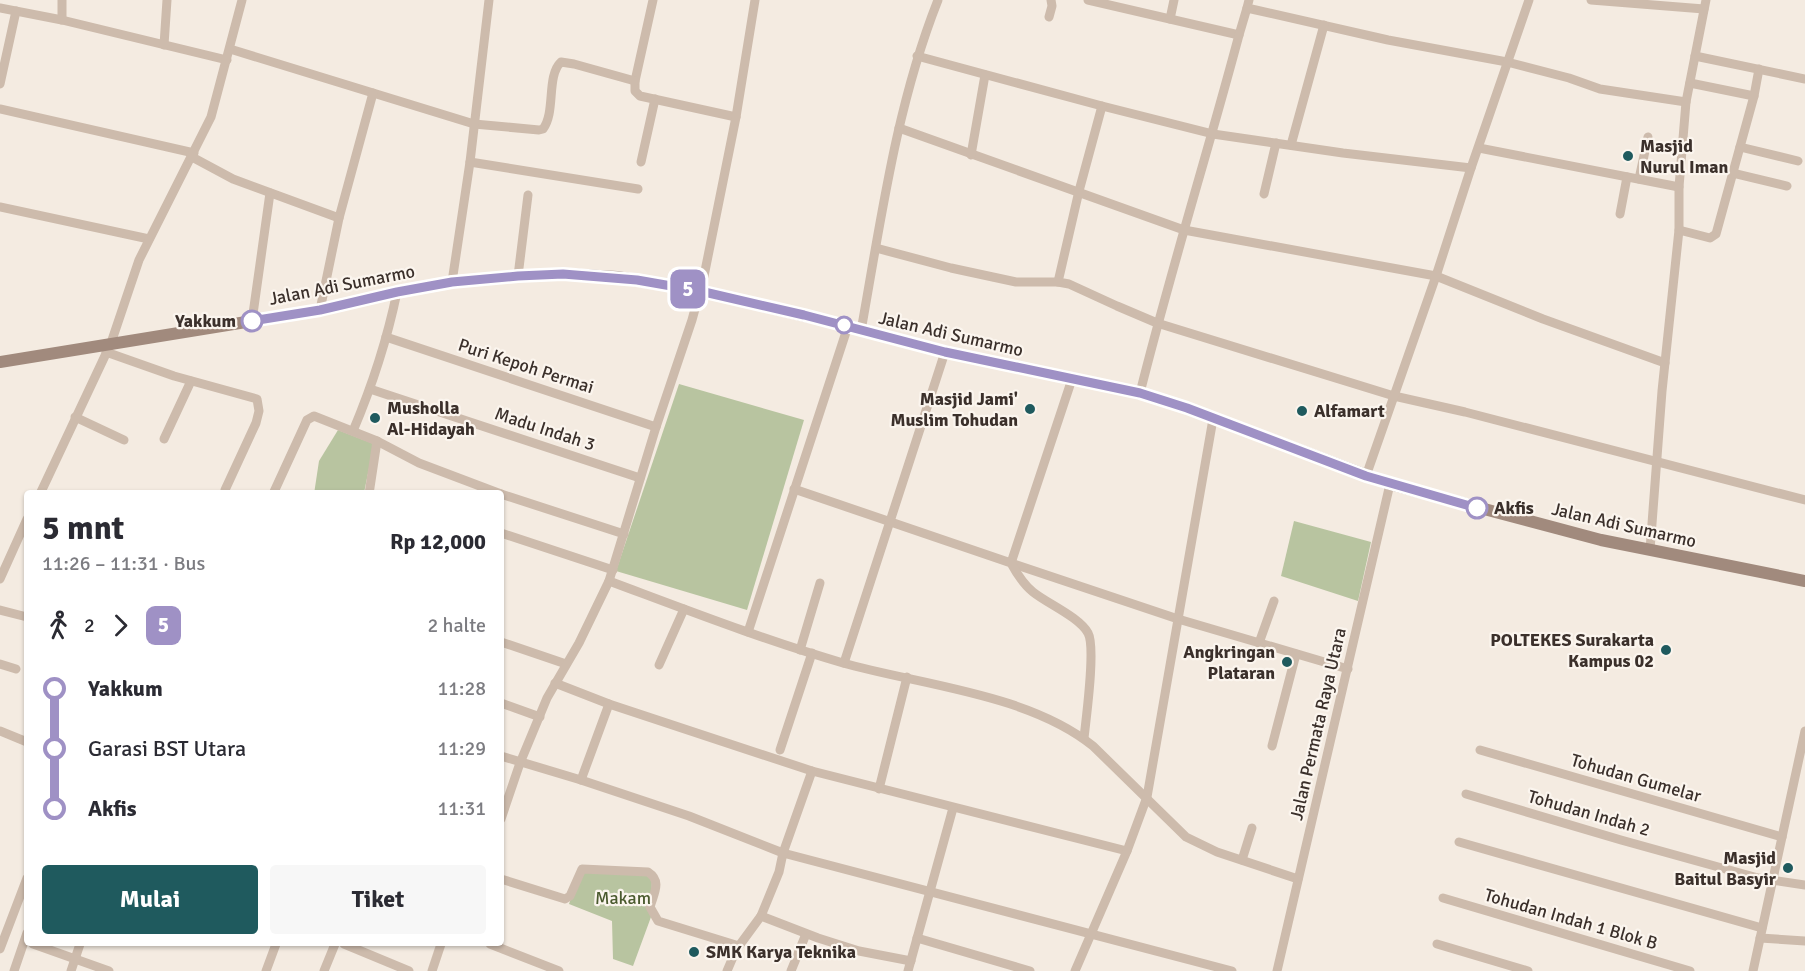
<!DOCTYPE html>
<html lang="id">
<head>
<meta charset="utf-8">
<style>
  body { margin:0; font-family:Signika,sans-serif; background:#f7f7f7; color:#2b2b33; height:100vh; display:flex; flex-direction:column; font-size:22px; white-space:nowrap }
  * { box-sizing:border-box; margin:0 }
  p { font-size:20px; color:#7c7c81 }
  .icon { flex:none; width:33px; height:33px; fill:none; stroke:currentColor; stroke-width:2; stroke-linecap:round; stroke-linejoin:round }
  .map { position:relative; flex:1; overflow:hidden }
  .drawer { position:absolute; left:24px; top:490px; width:480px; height:456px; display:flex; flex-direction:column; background:#fff; border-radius:6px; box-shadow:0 2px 4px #0004 }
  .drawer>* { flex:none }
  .badge { padding:0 12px; border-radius:9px; font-size:21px; line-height:39px }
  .map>.badge { position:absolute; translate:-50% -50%; box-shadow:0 0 0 3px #fff }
  .legs { display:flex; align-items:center; gap:9px; height:66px; padding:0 18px; font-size:20px }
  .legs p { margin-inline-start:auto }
  .summary { display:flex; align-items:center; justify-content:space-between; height:102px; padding:0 18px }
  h1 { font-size:33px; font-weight:700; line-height:45px }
  .primary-button { display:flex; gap:12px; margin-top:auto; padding:12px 18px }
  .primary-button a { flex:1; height:69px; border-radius:6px; background:#1f5a5e; color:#fff; font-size:24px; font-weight:700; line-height:69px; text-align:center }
  .primary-button a+a { background:#f7f7f7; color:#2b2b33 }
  ul { padding:0 18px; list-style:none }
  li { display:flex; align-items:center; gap:21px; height:60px; font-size:22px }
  li i { display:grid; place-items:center; width:9px; height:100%; margin:0 8px; background:currentColor }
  li i::after { content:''; width:15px; height:15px; margin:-8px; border:4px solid; border-radius:50%; background:#fff }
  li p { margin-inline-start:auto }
  li:first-child i { background:linear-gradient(#0000 50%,currentColor 0) }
  li:last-child i { background:linear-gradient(currentColor 50%,#0000 0) }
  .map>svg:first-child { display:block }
  .green { fill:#b8c4a0 }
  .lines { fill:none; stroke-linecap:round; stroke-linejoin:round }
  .street { stroke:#cdbbac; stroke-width:9 }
  .secondary { stroke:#a18a7d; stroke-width:12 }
  .line-1-casing { stroke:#fff; stroke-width:14 }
  .line-1 { stroke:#9f91c5; stroke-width:9 }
  .poi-dot { fill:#1f5a5e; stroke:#fbf5ee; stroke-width:2 }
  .stop-1-dot { fill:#fff; stroke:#9f91c5; stroke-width:3 }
  .labels { text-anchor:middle; stroke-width:4.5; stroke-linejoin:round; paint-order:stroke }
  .poi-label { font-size:18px; font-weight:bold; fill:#3b302b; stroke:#fbf5ee; text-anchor:start }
  .street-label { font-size:18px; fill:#3b302b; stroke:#fbf5ee }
  .stop-label { font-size:18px; font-weight:bold; fill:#3b302b; stroke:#fbf5ee; text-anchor:end }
  .park-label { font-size:18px; fill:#4a5a2e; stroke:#fbf5ee }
</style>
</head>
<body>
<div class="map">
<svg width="1805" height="971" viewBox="0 0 1805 971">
  <rect width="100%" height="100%" fill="#f4ebe1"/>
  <g class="green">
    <polygon points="679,384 804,420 747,610 616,571"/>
    <polygon points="338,430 374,444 364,493 314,494 319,461"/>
    <polygon points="1294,521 1371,542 1358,601 1281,576"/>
    <polygon points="580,873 646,873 652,878 651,917 633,966 613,959 612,921 569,904"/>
  </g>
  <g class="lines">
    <g class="street">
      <polyline points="653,0 635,81 635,91 640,96 736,117"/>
      <path d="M1088 0 1239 35C1207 155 1170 273 1140 393"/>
      <polyline points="1249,0 1247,8 1388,40 1507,62 1569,78 1600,89 1686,102"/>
      <polyline points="1591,0 1704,9"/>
      <polyline points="0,8 62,20 227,60"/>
      <polyline points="1049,17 1052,6 1051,0"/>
      <polyline points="1170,19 1174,0"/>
      <polyline points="62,20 62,0"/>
      <polyline points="1239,35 1247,8"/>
      <polyline points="164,45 167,0"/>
      <path d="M230 49 474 124 539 130 543 129C556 112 546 76 561 62L574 64 635 81"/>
      <polyline points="917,56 1102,106 1213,134 1343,153 1471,168"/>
      <polyline points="1695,56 1805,79"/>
      <polyline points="1690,83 1754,96"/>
      <polyline points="0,84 16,11"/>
      <polyline points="1102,106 1079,191 1058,282 1069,284 1117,306 1157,323 1394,396 1465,412 1805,500"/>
      <polyline points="0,109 194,153"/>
      <polyline points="899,128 1184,230 1436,276 1543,319 1665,363"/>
      <polyline points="1291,145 1324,25"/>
      <polyline points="1740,147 1798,161"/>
      <polyline points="1479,148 1679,187"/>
      <polyline points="971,155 985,75"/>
      <polyline points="192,157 233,179 339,218"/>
      <polyline points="470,162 638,189"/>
      <polyline points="641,162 655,99"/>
      <polyline points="1733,173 1787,186"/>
      <polyline points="1639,179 1648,137"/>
      <polyline points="1264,194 1276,143"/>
      <polyline points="0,207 149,239"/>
      <polyline points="1620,214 1627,177"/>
      <polyline points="1679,230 1710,238 1716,234 1754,96 1759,69"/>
      <polyline points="876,248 951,268 1016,282 1058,282"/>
      <polyline points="518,276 528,195"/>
      <polyline points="452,282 470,162 489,0"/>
      <polyline points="320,310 339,218 373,93"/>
      <polyline points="252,321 270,193"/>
      <path d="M861 331C881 220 896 106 938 0"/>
      <polyline points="386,337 656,427"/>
      <polyline points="106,352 174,376 257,399 259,411 256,423 225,490"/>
      <polyline points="1072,379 1011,563 1178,619 1348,669"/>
      <polyline points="370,389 640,478"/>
      <polyline points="75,417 124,440"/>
      <path d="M353 431C372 386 387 340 397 292"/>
      <polyline points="164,439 191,381"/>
      <polyline points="377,441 419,463 501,494"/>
      <polyline points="1366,476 1436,276 1471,168 1529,0"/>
      <path d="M794 489 1011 563C1017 574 1023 584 1033 592 1048 604 1079 617 1088 633 1096 647 1086 719 1084 738"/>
      <polyline points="40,494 111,343 139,260 211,117 242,0"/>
      <polyline points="273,494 307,420 314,416 377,441 369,494"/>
      <polyline points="501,494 624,534"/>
      <polyline points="501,533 613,570"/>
      <polyline points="1650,550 1662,391 1679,230 1679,187 1686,102 1706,0"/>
      <polyline points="0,579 27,519"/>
      <path d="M609 581C687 610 764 640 843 663 921 685 1029 694 1093 746L1186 837 1217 852 1298 879"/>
      <polyline points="0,610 27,617"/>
      <polyline points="748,632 848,326"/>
      <polyline points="501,642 566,664"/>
      <polyline points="1259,643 1274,601"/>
      <polyline points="800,650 820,583"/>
      <polyline points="844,663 945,352"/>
      <polyline points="0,664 16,669"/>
      <polyline points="659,665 684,609"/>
      <polyline points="555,683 609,704 812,771 1127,851"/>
      <polyline points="501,703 540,717"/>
      <polyline points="0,731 27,742"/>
      <polyline points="1272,746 1296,654"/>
      <polyline points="780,750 812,653"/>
      <polyline points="1480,750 1782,837"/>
      <polyline points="501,756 581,780 689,816 783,853 1232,971"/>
      <polyline points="581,780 609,704"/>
      <polyline points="879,789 907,677"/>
      <polyline points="1466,794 1621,840 1758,878 1805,885"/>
      <polyline points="501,819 520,763 547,698 579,643 609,581 656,427 692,320 704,276 736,117 755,0"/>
      <polyline points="1459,842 1762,928"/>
      <polyline points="1242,860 1252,828"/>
      <path d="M501 879 565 899 570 896 582 869 648 872C662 881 654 893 650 907L658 921 739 946"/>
      <polyline points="1443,898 1690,971"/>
      <polyline points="761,916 779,872 783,853 812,771"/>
      <polyline points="917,938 1030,971"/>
      <polyline points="1760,938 1805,941"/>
      <polyline points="33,944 109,971"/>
      <polyline points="344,944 409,971"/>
      <polyline points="490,944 559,971"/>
      <polyline points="1437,944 1528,971"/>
      <polyline points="0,949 27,878"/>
      <polyline points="14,971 27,933"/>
      <polyline points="71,971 80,944"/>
      <polyline points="266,971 276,944"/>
      <polyline points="324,971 335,944"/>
      <polyline points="432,971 441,944"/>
      <polyline points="727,971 736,950 761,916 818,938 859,951 911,961"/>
      <polyline points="791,971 806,934"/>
      <polyline points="908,971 953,808"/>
      <polyline points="1075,971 1127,851 1147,797 1213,419"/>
      <polyline points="1277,971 1390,484"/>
      <polyline points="1753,971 1805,731"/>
    </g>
    <polyline class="secondary" points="0,362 320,310 397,292 452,282 518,276 563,274 617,277 700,291 848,326 945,352 1140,393 1187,408 1390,484 1601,540 1805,581"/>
  </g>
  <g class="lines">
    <g class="line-1-casing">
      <polyline id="line-1" points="252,321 320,310 397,292 452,282 518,276 563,274 637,280 700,291 804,315 945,352 1140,393 1187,408 1366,476 1477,508"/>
    </g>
    <use href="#line-1" class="line-1"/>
  </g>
  <g class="poi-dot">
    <circle cx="1628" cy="156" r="6"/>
    <circle cx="1030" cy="409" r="6"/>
    <circle cx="1302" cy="411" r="6"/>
    <circle cx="375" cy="418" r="6"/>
    <circle cx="1666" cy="650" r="6"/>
    <circle cx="1287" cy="662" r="6"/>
    <circle cx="1788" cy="868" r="6"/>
    <circle cx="694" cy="952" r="6"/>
  </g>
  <g class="stop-1-dot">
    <circle cx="252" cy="321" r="10"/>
    <circle cx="844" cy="325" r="8"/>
    <circle cx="1477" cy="508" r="10"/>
  </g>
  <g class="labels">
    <g class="poi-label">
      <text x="1640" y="152">Masjid<tspan x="1640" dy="21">Nurul Iman</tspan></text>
      <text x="1018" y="405" text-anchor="end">Masjid Jami'<tspan x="1018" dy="21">Muslim Tohudan</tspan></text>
      <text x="387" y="414">Musholla<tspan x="387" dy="21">Al-Hidayah</tspan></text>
      <text x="1314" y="417">Alfamart</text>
      <text x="1654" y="646" text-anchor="end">POLTEKES Surakarta<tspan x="1654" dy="21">Kampus 02</tspan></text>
      <text x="1275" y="658" text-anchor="end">Angkringan<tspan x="1275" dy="21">Plataran</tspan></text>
      <text x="1776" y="864" text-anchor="end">Masjid<tspan x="1776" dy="21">Baitul Basyir</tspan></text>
      <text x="706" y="958">SMK Karya Teknika</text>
    </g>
    <g class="street-label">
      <text transform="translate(342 285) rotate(-11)" y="6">Jalan Adi Sumarmo</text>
      <text transform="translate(951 334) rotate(13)" y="6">Jalan Adi Sumarmo</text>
      <text transform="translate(526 366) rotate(18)" y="6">Puri Kepoh Permai</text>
      <text transform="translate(545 429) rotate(18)" y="6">Madu Indah 3</text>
      <text transform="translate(1624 525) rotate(13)" y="6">Jalan Adi Sumarmo</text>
      <text transform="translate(1318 724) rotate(-77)" y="6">Jalan Permata Raya Utara</text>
      <text transform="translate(1636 778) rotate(16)" y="6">Tohudan Gumelar</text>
      <text transform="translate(1589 813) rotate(16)" y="6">Tohudan Indah 2</text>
      <text transform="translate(1571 919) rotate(16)" y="6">Tohudan Indah 1 Blok B</text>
    </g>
    <g class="stop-label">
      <text x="236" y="327">Yakkum</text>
      <text x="1494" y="514" text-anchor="start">Akfis</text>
    </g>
    <g class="park-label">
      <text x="623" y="904">Makam</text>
    </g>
  </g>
</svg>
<b class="badge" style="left:688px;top:289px;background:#9f91c5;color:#fff">5</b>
<section class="drawer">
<div class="summary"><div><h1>5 mnt</h1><p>11:26 – 11:31 · Bus</p></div><b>Rp 12,000</b></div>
<div class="legs"><svg class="icon" aria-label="walk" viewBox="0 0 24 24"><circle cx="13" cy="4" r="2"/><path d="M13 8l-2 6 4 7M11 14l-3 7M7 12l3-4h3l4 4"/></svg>2<svg class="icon" aria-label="forward" viewBox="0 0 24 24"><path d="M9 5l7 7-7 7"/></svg><b class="badge" style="background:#9f91c5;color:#fff">5</b><p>2 halte</p></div>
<ul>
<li><i style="color:#9f91c5"></i><b>Yakkum</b><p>11:28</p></li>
<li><i style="color:#9f91c5"></i><span>Garasi BST Utara</span><p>11:29</p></li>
<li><i style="color:#9f91c5"></i><b>Akfis</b><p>11:31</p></li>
</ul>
<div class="primary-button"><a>Mulai</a><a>Tiket</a></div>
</section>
</div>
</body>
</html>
